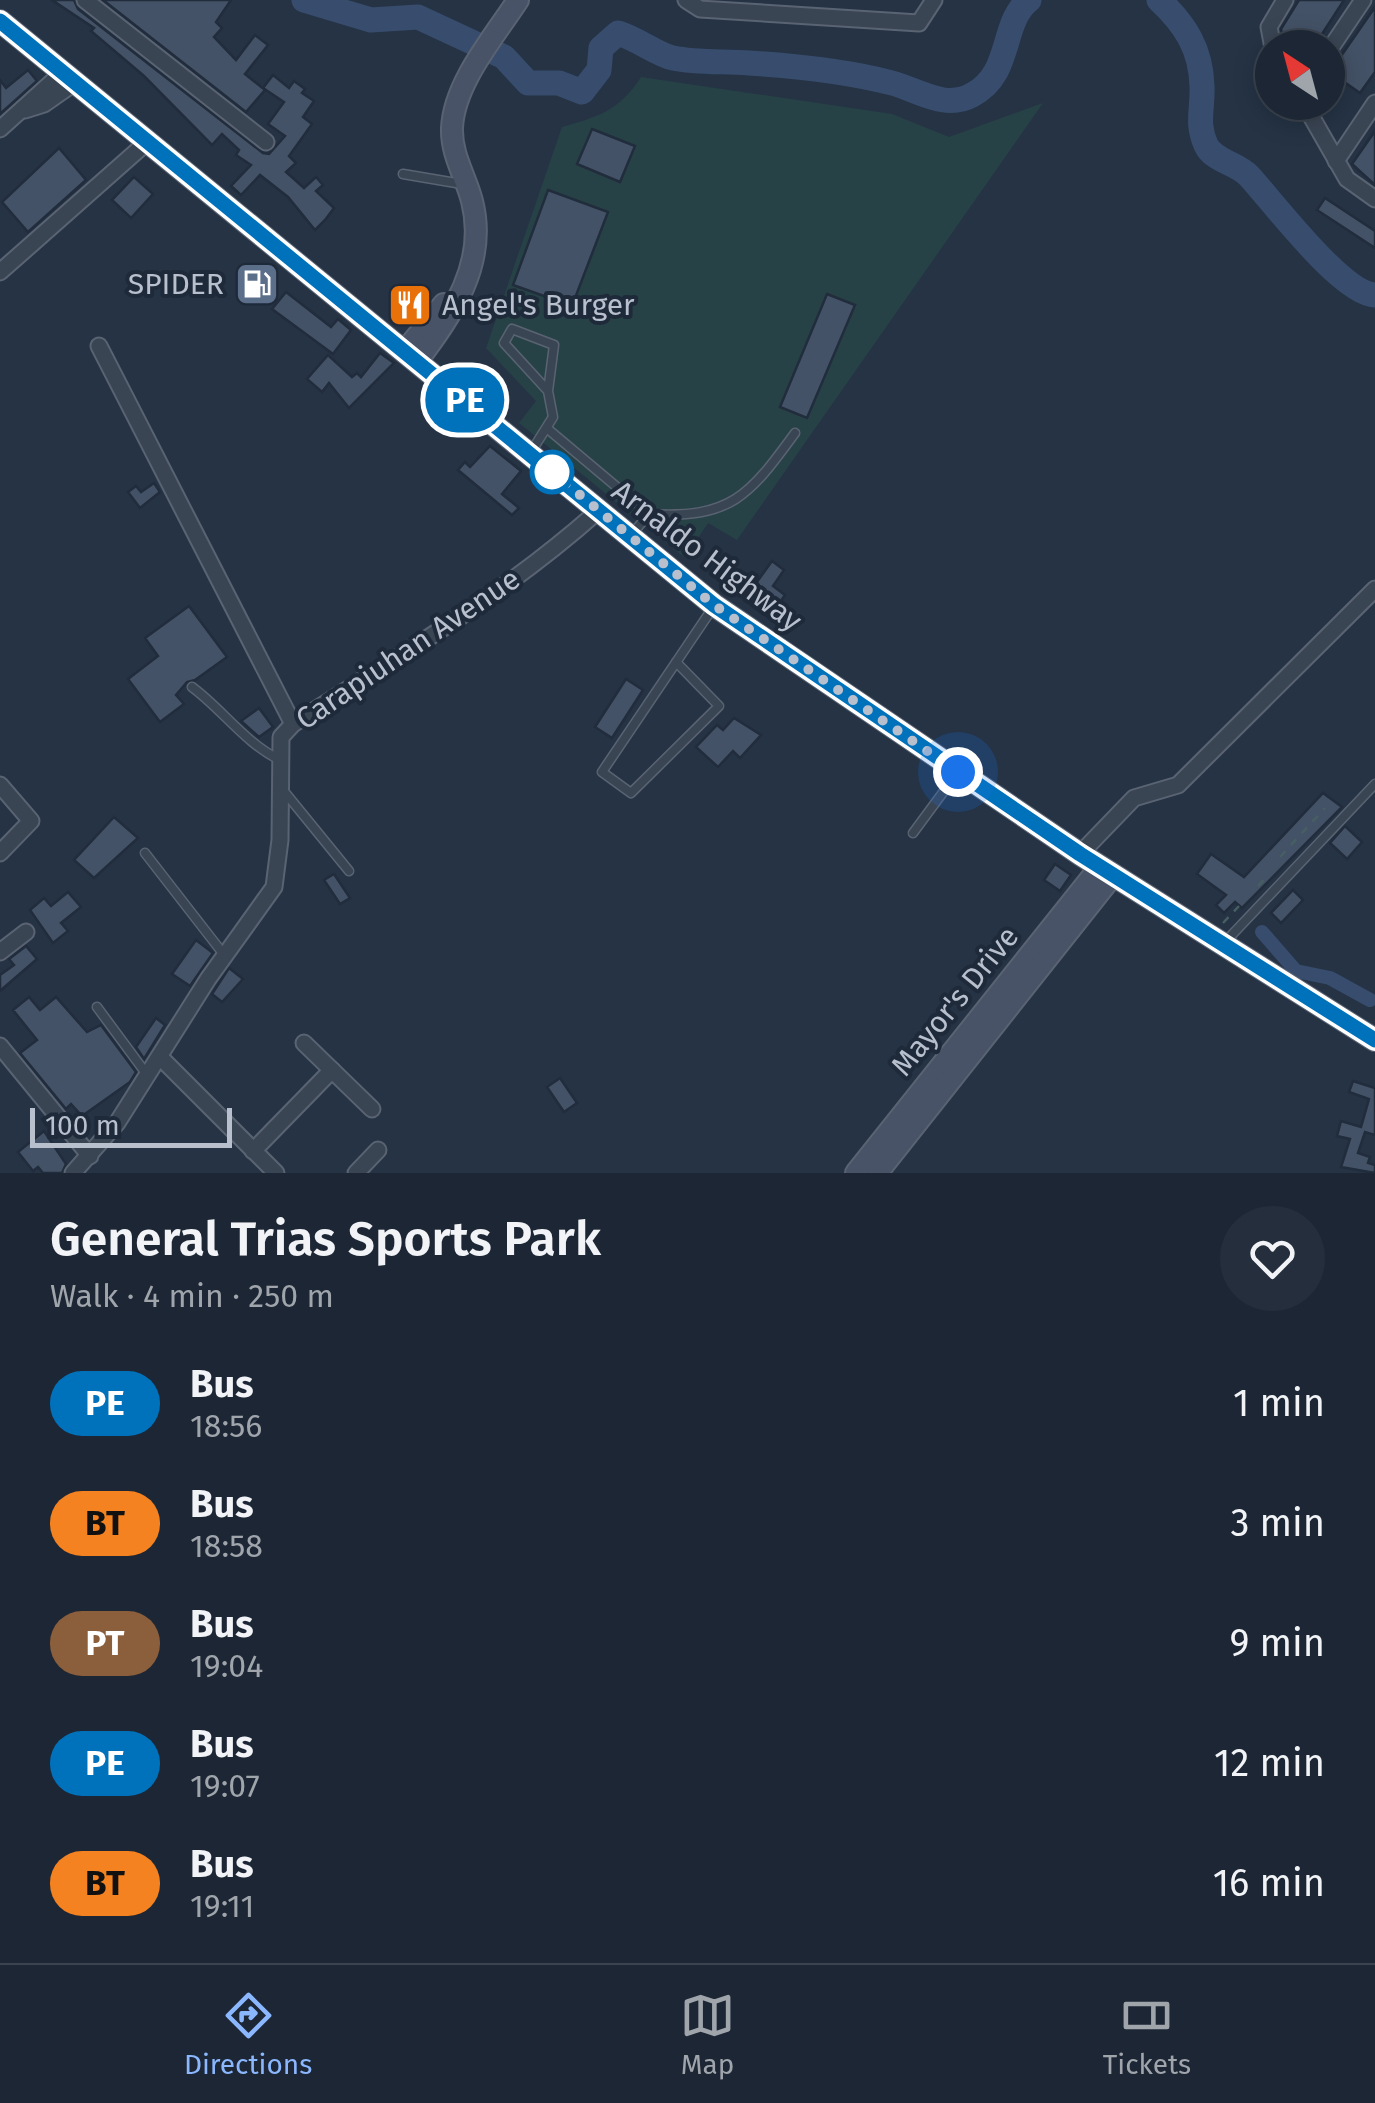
<!DOCTYPE html>
<html lang="en">
<head>
<meta charset="utf-8">
<style>
  body { margin:0; font-family:"Fira Sans",sans-serif; background:#252e3c; color:#f1f3f6; height:100vh; display:flex; flex-direction:column; font-size:38px; white-space:nowrap }
  * { box-sizing:border-box; margin:0 }
  p { font-size:32px; color:#a0a5ac }
  .icon { flex:none; width:55px; height:55px; fill:none; stroke:currentColor; stroke-width:2; stroke-linecap:round; stroke-linejoin:round }
  .map { position:relative; height:1173px; overflow:hidden }
  .panel { display:flex; flex-direction:column; background:#1c2634; flex:1 }
  .panel>* { flex:none }
  .badge { padding:0 20px; border-radius:32px; font-size:35px; line-height:65px }
  .needle { width:65px; rotate:324deg }
  .fabs { position:absolute; left:1255px; top:30px; display:grid; gap:20px }
  .fabs a { display:grid; place-items:center; width:90px; height:90px; border-radius:50%; background:#1c2634; box-shadow:0 5px 25px #0003,0 0 0 2px #3a434f; font-size:50px }
  .scale { position:absolute; left:30px; bottom:25px; width:202px; box-sizing:border-box; padding-left:10px; border:5px solid #b8c0ce; border-top:0; font-size:28px; line-height:35px; white-space:nowrap; color:#b8c0ce; -webkit-text-stroke:8px #1e2a3a; paint-order:stroke }
  .you { position:absolute; width:50px; height:50px; margin:-25px; border:8px solid #fff; border-radius:50%; background:#1a73e8; box-shadow:0 0 0 15px #1a73e833 }
  .map>.badge { position:absolute; translate:-50% -50%; box-shadow:0 0 0 5px #fff }
  .round { display:grid; place-items:center; flex:none; width:105px; height:105px; border-radius:52px; background:#252e3c }
  .head { display:flex; align-items:center; justify-content:space-between; height:170px; padding:0 50px }
  h1 { font-size:48px; font-weight:600; line-height:75px }
  ul { padding:0; list-style:none }
  li { display:flex; align-items:center; gap:30px; height:120px; padding:0 50px }
  li div { flex:1 }
  li b { display:block; font-size:38px }
  li em { font-style:normal }
  li .badge { min-width:110px; font-weight:700; text-align:center }
  .menu { display:flex; justify-content:space-around; align-items:center; height:140px; border-top:2px solid #3a434f; background:#1c2634; font-size:28px; color:#a0a5ac }
  .menu a { display:grid; justify-items:center; gap:5px }
  .menu .selected { color:#8bb7ff }
  .map>svg:first-child { display:block }
  .green { fill:#274246 }
  .lines { fill:none; stroke-linecap:round; stroke-linejoin:round }
  .canal { stroke:#384d6d; stroke-width:14 }
  .river { stroke:#384d6d; stroke-width:25 }
  .building { fill:#445267; stroke:#212c3c; stroke-width:2.5 }
  .lane-casing { stroke:#596372; stroke-width:11 }
  .street-casing { stroke:#596372; stroke-width:19 }
  .secondary-casing { stroke:#596372; stroke-width:24 }
  .path { stroke:#465f62; stroke-width:2.5; stroke-dasharray:8 8; stroke-linecap:butt }
  .lane { stroke:#3a4554; stroke-width:8 }
  .street { stroke:#3a4554; stroke-width:15 }
  .secondary { stroke:#485368; stroke-width:20 }
  .line-casing { stroke:#fff; stroke-width:22 }
  .line { stroke:#0072bc; stroke-width:15 }
  .walk { stroke:#b8c0ce; stroke-width:10; stroke-dasharray:0 18 }
  .stop-dot { fill:#fff; stroke:#0072bc; stroke-width:5 }
  .labels { text-anchor:middle; stroke-width:8; stroke-linejoin:round; paint-order:stroke }
  .poi-label { font-size:30px; fill:#b8c0ce; stroke:#1e2a3a; text-anchor:end }
  .street-label { font-size:30px; fill:#b8c0ce; stroke:#1e2a3a }
</style>
</head>
<body>
<div class="map">
<svg width="1375" height="1173" viewBox="0 0 1375 1173">
  <rect width="100%" height="100%" fill="#253345"/>
  <path class="green" d="M641 77 892 114 949 137 1043 103 737 540 708 523 685 558 519 423 536 401 486 348 562 127C598 117 620 110 641 77Z"/>
  <g class="lines">
    <polyline class="canal" points="1262,932 1296,971 1330,978 1370,1000"/>
    <g class="river">
      <path d="M304 0 371 20 418 17 504 57 528 83H559L582 92 599 70 601 48 618 33C638 39 658 55 673 58 697 63 724 61 749 63 796 66 846 71 892 83 918 90 945 110 972 95 1013 74 1000 23 1029 0"/>
      <path d="M1159 0C1185 24 1201 49 1202 86 1203 109 1196 123 1206 145 1213 161 1237 163 1249 176 1273 202 1342 294 1375 295"/>
    </g>
  </g>
  <g class="building">
    <polygon points="52,0 74,0 78,9 263,153 269,154 285,136 268,124 284,102 263,88 273,75 289,88 294,81 305,89 302,93 314,101 303,117 312,124 289,156 296,163 286,172 304,188 316,177 323,185 316,191 334,208 325,220 315,230 288,197 260,175 241,195 231,186 251,165 236,155 239,150 222,134 212,145 144,76 91,31 94,28"/>
    <polygon points="103,0 231,0 216,22 222,28 214,37 236,60 255,35 268,45 245,74 265,90 246,112"/>
    <polygon points="1299,0 1344,0 1313,48 1284,45 1281,29"/>
    <polygon points="1375,7 1375,72 1360,93 1330,72"/>
    <polygon points="28,70 37,81 0,114 0,80 6,88"/>
    <polygon points="592,129 635,146 620,182 577,164"/>
    <polygon points="1375,131 1375,185 1352,164"/>
    <polygon points="59,148 86,180 28,232 2,202"/>
    <polygon points="134,177 153,194 131,218 112,200"/>
    <polygon points="548,190 608,212 572,306 513,285"/>
    <polygon points="1325,198 1375,231 1375,248 1317,210"/>
    <polygon points="286,292 331,327 338,319 351,330 333,354 272,309"/>
    <polygon points="827,294 855,305 807,418 780,407"/>
    <polygon points="380,353 394,363 349,408 329,383 322,392 307,379 328,355 352,377 357,373 361,377"/>
    <polygon points="490,446 521,471 502,494 519,508 512,515 458,470 465,462 470,467"/>
    <polygon points="154,483 160,492 140,508 128,492 136,486 141,492"/>
    <polygon points="772,561 784,570 773,586 785,595 769,618 744,600"/>
    <polygon points="189,606 227,657 195,680 187,682 176,695 184,704 160,722 128,679 158,656 145,638"/>
    <polygon points="626,679 643,690 612,738 595,727"/>
    <polygon points="259,708 273,727 259,737 241,721"/>
    <polygon points="734,718 761,735 740,758 733,751 718,767 696,747 717,725 723,730"/>
    <polygon points="1323,793 1342,807 1242,908 1235,902 1224,913 1216,905 1226,895 1197,874 1211,854 1244,877"/>
    <polygon points="114,817 138,838 94,878 74,860"/>
    <polygon points="1345,826 1362,842 1347,859 1330,843"/>
    <polygon points="1055,864 1071,875 1060,891 1044,880"/>
    <polygon points="334,874 350,898 340,904 324,880"/>
    <polygon points="1293,890 1303,900 1281,923 1271,913"/>
    <polygon points="68,892 81,907 61,923 68,931 53,943 30,910 44,898 51,906"/>
    <polygon points="196,940 213,953 190,986 172,974"/>
    <polygon points="26,946 37,959 0,991 0,975 14,965 9,959"/>
    <polygon points="229,968 243,979 222,1002 212,994"/>
    <polygon points="29,997 40,1010 56,997 87,1032 101,1025 136,1072 130,1082 82,1116 71,1104 66,1109 20,1053 37,1040 13,1010"/>
    <polygon points="156,1018 165,1025 144,1059 136,1047"/>
    <polygon points="560,1078 577,1103 564,1112 547,1087"/>
    <polygon points="1353,1081 1375,1088 1375,1135 1365,1132 1358,1153 1370,1157 1368,1163 1375,1165 1375,1173 1341,1167 1350,1139 1337,1136 1341,1121 1361,1127 1369,1099 1349,1092"/>
    <polygon points="44,1131 66,1164 62,1173 43,1173 38,1167 33,1171 18,1152"/>
  </g>
  <g class="lines">
    <g class="lane-casing">
      <g id="lane">
        <polyline points="403,174 462,184"/>
        <polyline points="549,430 649,514 632,534"/>
        <polyline points="531,452 553,417 548,391 554,345 512,329 504,343 548,391"/>
        <path d="M649 514C731 519 749 496 795 433"/>
        <polyline points="676,662 719,706 631,793 602,772 712,609"/>
        <path d="M192 687C223 710 245 743 280 760"/>
        <polyline points="283,790 349,871"/>
        <polyline points="913,833 958,772"/>
        <polyline points="145,853 225,956"/>
        <polyline points="1226,941 1375,784"/>
        <polyline points="97,1007 148,1076"/>
      </g>
    </g>
    <g class="street-casing">
      <g id="street">
        <polyline points="85,0 266,142"/>
        <polyline points="686,0 700,9 919,23 934,0"/>
        <polyline points="1273,48 1269,27 1285,0"/>
        <polyline points="1328,52 1363,0"/>
        <polyline points="1303,102 1347,179 1375,199"/>
        <polyline points="25,110 44,104 74,83"/>
        <polyline points="0,129 62,73"/>
        <polyline points="1336,161 1375,103"/>
        <polyline points="0,272 146,143"/>
        <polyline points="99,346 293,724"/>
        <polyline points="0,785 31,821 0,853"/>
        <polyline points="1080,854 1134,798 1178,785 1375,589"/>
        <polyline points="0,952 26,932"/>
        <polyline points="304,1043 372,1109"/>
        <polyline points="0,1046 90,1156"/>
        <polyline points="160,1057 276,1173"/>
        <polyline points="253,1151 332,1070"/>
        <path d="M73 1173 117 1123 208 979 274 887 280 840 281 737 293 724C398 657 505 594 598 511"/>
        <polyline points="356,1173 378,1150"/>
      </g>
    </g>
    <g class="secondary-casing">
      <g id="secondary">
        <polyline points="0,21 714,605 1080,854 1375,1040"/>
        <polyline points="405,351 444,304"/>
        <path d="M417 361C452 315 488 263 472 201 466 177 451 155 452 128 454 83 494 37 518 0"/>
        <polyline points="856,1173 1100,867"/>
        <polyline points="877,1173 1113,875"/>
      </g>
    </g>
    <g class="path">
      <polyline points="1280,857 1325,808"/>
      <polyline points="1258,886 1268,875"/>
      <polyline points="1223,923 1239,906"/>
    </g>
    <use href="#lane" class="lane"/>
    <use href="#street" class="street"/>
    <use href="#secondary" class="secondary"/>
  </g>
  <g class="lines">
    <g class="line-casing">
      <polyline id="line" points="0,21 714,605 1080,854 1375,1040"/>
    </g>
    <use href="#line" class="line"/>
    <polyline class="walk" points="552,472 714,605 958,772"/>
  </g>
  <defs>
    <g id="fuel-square" transform="scale(2.25)"><rect x="-9" y="-9" width="18" height="18" rx="4" fill="#5c6f8a" stroke="#1e2a3a"/><path d="M-5.5-6h7V0h2V4h1.3V-2.5L3-4.5l.8-.8L6-3V5H2.5V1h-1V6h-7ZM-4.2-4.7v3.2H.2V-4.7Z" fill="#fff"/></g>
    <g id="restaurant-square" transform="scale(2.25)"><rect x="-9" y="-9" width="18" height="18" rx="4" fill="#e8710a" stroke="#1e2a3a"/><path d="M-5-6h1v4h1v-4h1v4h1v-4h1v5L-1.5 .5V6h-2V.5L-5-1ZM5-6V6H3V1.5H1.5Q1.5-4 5-6Z" fill="#fff"/></g>
  </defs>
  <g fill-rule="evenodd">
    <use href="#fuel-square" x="257" y="284"/>
    <use href="#restaurant-square" x="410" y="305"/>
  </g>
  <circle class="stop-dot" cx="552" cy="472" r="20"/>
  <g class="labels">
    <g class="poi-label">
      <text x="224" y="294">SPIDER</text>
      <text x="442" y="315" text-anchor="start">Angel's Burger</text>
    </g>
    <g class="street-label">
      <text transform="translate(707 556) rotate(37)" y="10">Arnaldo Highway</text>
      <text transform="translate(408 649) rotate(-34)" y="10">Carapiuhan Avenue</text>
      <text transform="translate(955 1001) rotate(-51)" y="10">Mayor's Drive</text>
    </g>
  </g>
</svg>
<div class="fabs">
<a><svg class="needle" viewBox="-14 -14 28 28"><path d="M0-13l5 13h-10z" fill="#e53935"/><path d="M0 13l5-13h-10z" fill="#a0a5ac"/></svg></a>
</div>
<div class="scale">100 m</div>
<div class="you" style="left:958px;top:772px"></div>
<b class="badge" style="left:465px;top:400px;background:#0072bc;color:#fff">PE</b>
</div>
<section class="panel">
<div class="head"><div><h1>General Trias Sports Park</h1><p>Walk · 4 min · 250 m</p></div><a class="round"><svg class="icon" aria-label="heart" viewBox="0 0 24 24"><path d="M12 20l-8-8c-3-5 5-10 8-4 3-6 11-1 8 4z"/></svg></a></div>
<ul>
<li><span class="badge" style="background:#0072bc;color:#fff">PE</span><div><b>Bus</b><p>18:56</p></div><em>1 min</em></li>
<li><span class="badge" style="background:#f58220;color:#111">BT</span><div><b>Bus</b><p>18:58</p></div><em>3 min</em></li>
<li><span class="badge" style="background:#8b5e3c;color:#fff">PT</span><div><b>Bus</b><p>19:04</p></div><em>9 min</em></li>
<li><span class="badge" style="background:#0072bc;color:#fff">PE</span><div><b>Bus</b><p>19:07</p></div><em>12 min</em></li>
<li><span class="badge" style="background:#f58220;color:#111">BT</span><div><b>Bus</b><p>19:11</p></div><em>16 min</em></li>
</ul>
</section>
<nav class="menu">
<a class="selected"><svg class="icon" aria-label="directions" viewBox="0 0 24 24"><path d="M12 3l9 9-9 9-9-9zM9 14v-3h6M13 9l2 2-2 2"/></svg>Directions</a>
<a><svg class="icon" aria-label="map" viewBox="0 0 24 24"><path d="M3 6l6-2 6 2 6-2v14l-6 2-6-2-6 2zM9 4v14M15 6v14"/></svg>Map</a>
<a><svg class="icon" aria-label="tickets" viewBox="0 0 24 24"><path d="M3 7h18v10H3zM15 7v10"/></svg>Tickets</a>
</nav>
</body>
</html>
